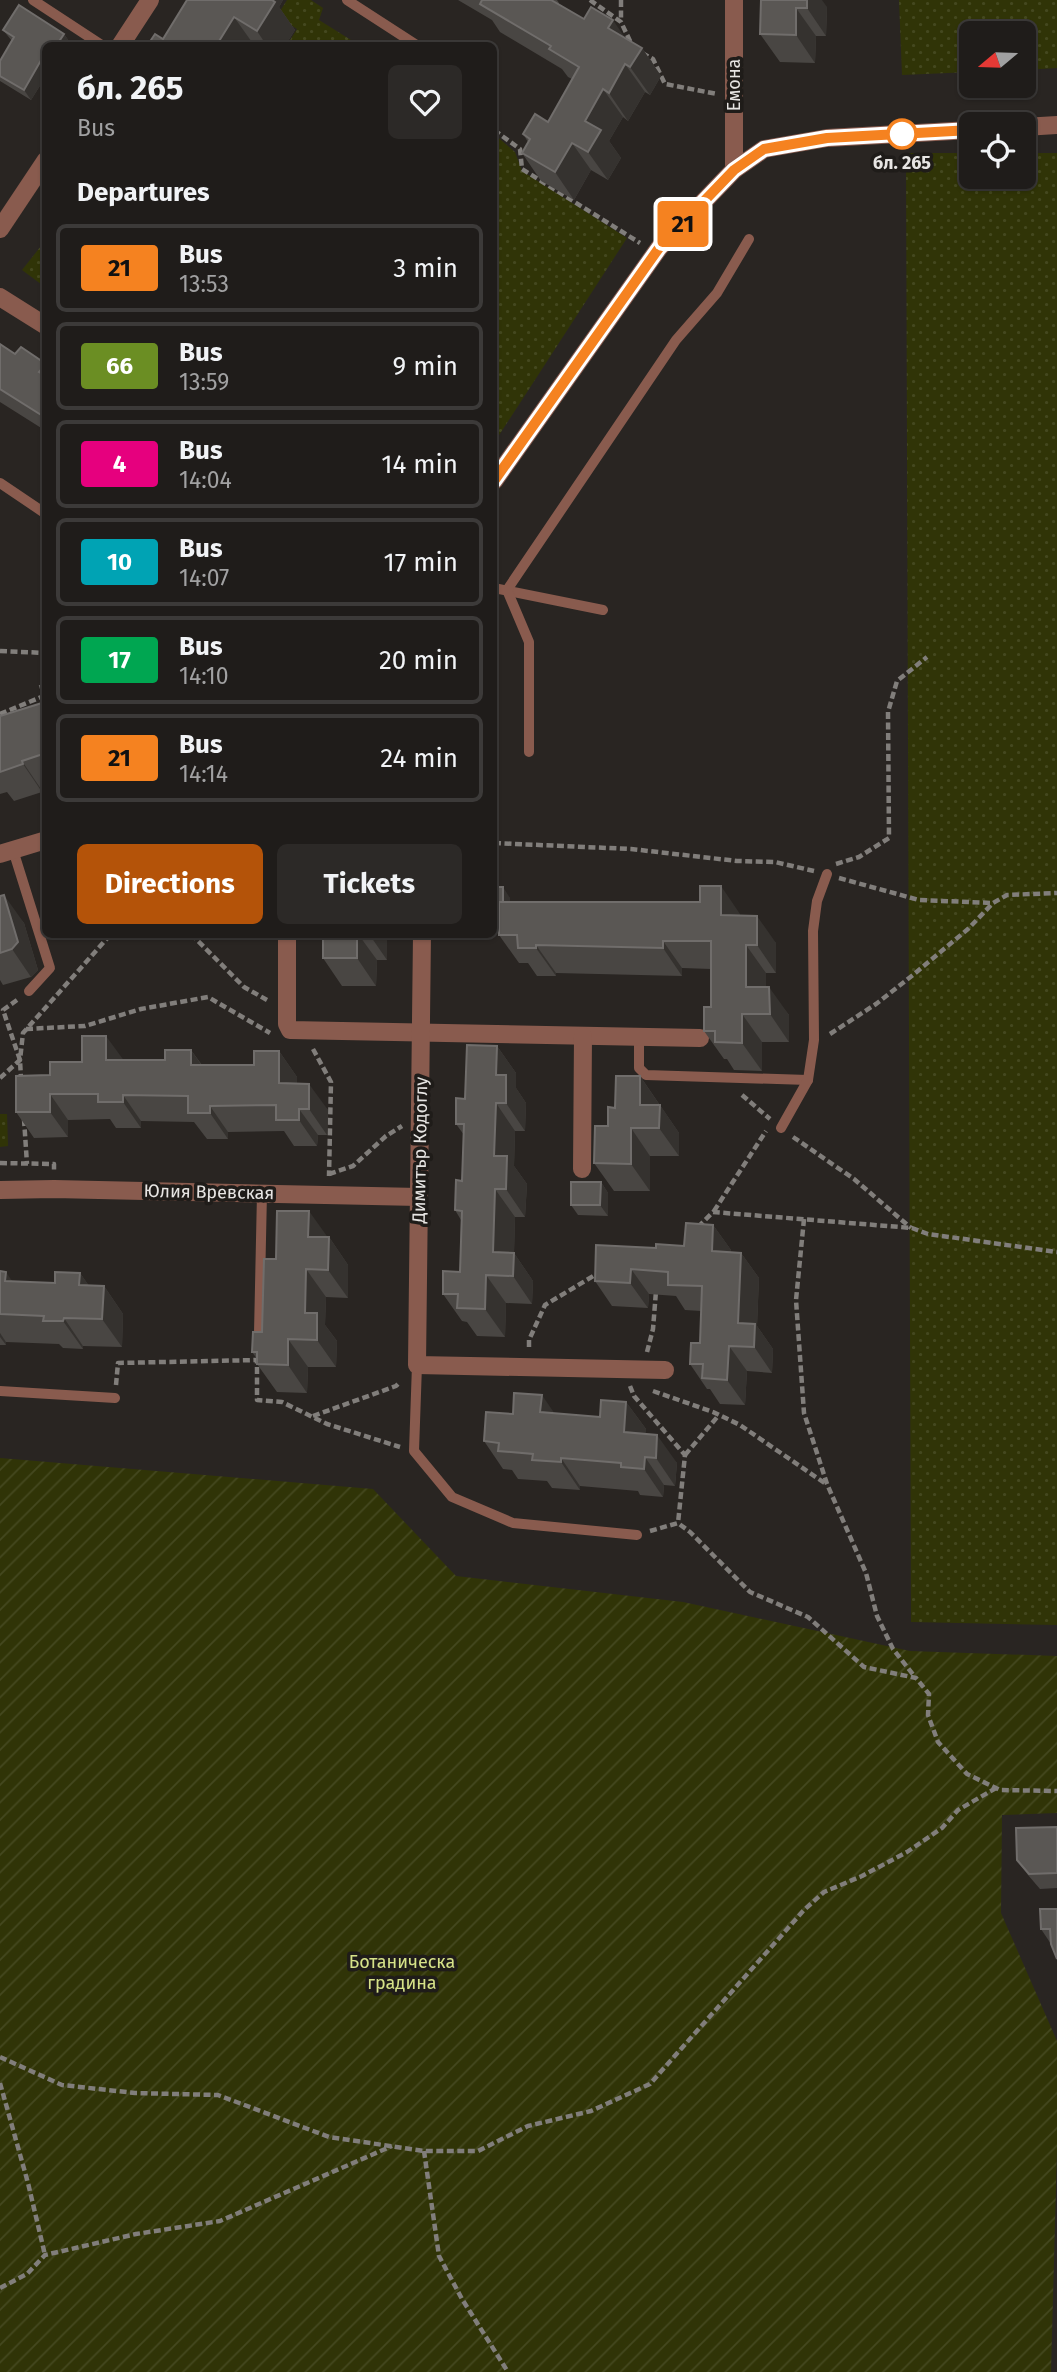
<!DOCTYPE html>
<html lang="en">
<head>
<meta charset="utf-8">
<style>
  body { margin:0; font-family:"Fira Sans",sans-serif; background:#2c2927; color:#f1f3f6; height:100vh; display:flex; flex-direction:column; font-size:26px; white-space:nowrap }
  * { box-sizing:border-box; margin:0 }
  p { font-size:23px; color:#a1a1a2 }
  .icon { flex:none; width:38px; height:38px; fill:none; stroke:currentColor; stroke-width:2; stroke-linecap:round; stroke-linejoin:round }
  .map { position:relative; flex:1; overflow:hidden }
  .sheet { position:absolute; left:42px; top:42px; width:455px; height:896px; display:flex; flex-direction:column; background:#1f1c1a; border-radius:10px; box-shadow:0 2px 5px #0004,0 0 0 2px #3c3a39 }
  .sheet>* { flex:none }
  .badge { padding:0 14px; border-radius:5px; font-size:24px; line-height:46px }
  .needle { width:46px; rotate:251deg }
  .tools { position:absolute; left:959px; top:21px; display:grid; gap:14px }
  .tools a { display:grid; place-items:center; width:77px; height:77px; border-radius:10px; background:#1f1c1a; box-shadow:0 2px 5px #0004,0 0 0 2px #3c3a39; font-size:35px }
  .map>.badge { position:absolute; translate:-50% -50%; box-shadow:0 0 0 4px #fff }
  h2 { padding:0 35px; font-size:26px; line-height:63px }
  .round { display:grid; place-items:center; flex:none; width:74px; height:74px; border-radius:10px; background:#2c2927 }
  .headline { display:flex; align-items:center; justify-content:space-between; height:119px; padding:0 35px }
  h1 { font-size:33px; font-weight:700; line-height:52px }
  .button { display:flex; gap:14px; margin-top:auto; padding:14px 35px }
  .button a { flex:1; height:80px; border-radius:10px; background:#b45309; color:#fff; font-size:28px; font-weight:700; line-height:80px; text-align:center }
  .button a+a { background:#2c2927; color:#f1f3f6 }
  ul { padding:0; list-style:none }
  li { display:flex; align-items:center; gap:21px; height:88px; margin:0 14px 10px; padding:0 21px; border:4px solid #3c3a39; border-radius:10px }
  li div { flex:1 }
  li b { display:block; font-size:26px }
  li em { font-style:normal }
  li .badge { min-width:77px; font-weight:700; text-align:center }
  .map>svg:first-child { display:block }
  .grass { fill:url(#grass-dots) }
  .garden { fill:url(#garden-furrows) }
  .lines { fill:none; stroke-linecap:round; stroke-linejoin:round }
  .path { stroke:#817e7b; stroke-width:4.5; stroke-dasharray:7 3.5; stroke-linecap:butt }
  .service { stroke:#895b4e; stroke-width:10 }
  .minor { stroke:#895b4e; stroke-width:18 }
  .wall { fill:#494643 }
  .shaded-wall { fill:#35322f }
  .building { fill:#5a5754; stroke:#706d6b; stroke-width:2 }
  .line-casing { stroke:#fff; stroke-width:16 }
  .line { stroke:#f58220; stroke-width:10 }
  .stop-dot { fill:#fff; stroke:#f58220; stroke-width:3.5 }
  .labels { text-anchor:middle; stroke-width:7; stroke-linejoin:round; paint-order:stroke }
  .street-label { font-size:18px; fill:#e7e5e3; stroke:#1f1c19 }
  .stop-label { font-size:18px; font-weight:bold; fill:#e7e5e3; stroke:#1f1c19 }
  .park-label { font-size:18px; fill:#d6e288; stroke:#1f1c19 }
</style>
</head>
<body>
<div class="map">
<svg width="1057" height="2372" viewBox="0 0 1057 2372">
  <defs>
    <pattern id="grass-dots" width="8" height="8" patternUnits="userSpaceOnUse" patternTransform="scale(1.75)"><rect width="8" height="8" fill="#303407"/><path d="M2 2h.1M6 6h.1" fill="none" stroke="#44481f" stroke-width="1.8" stroke-linecap="round"/></pattern>
    <pattern id="garden-furrows" width="10" height="10" patternUnits="userSpaceOnUse" patternTransform="scale(1.75)"><rect width="10" height="10" fill="#303407"/><path d="M-1 1l2-2M0 10L10 0M9 11l2-2" fill="none" stroke="#44481f"/></pattern>
  </defs>
  <rect width="100%" height="100%" fill="#292522"/>
  <g class="grass">
    <polygon points="287,0 311,0 323,8 319,20 359,45 287,45 297,29 277,16"/>
    <polygon points="899,0 1057,0 1057,68 1024,70 1024,33 971,33 971,72 902,75"/>
    <polygon points="494,134 515,152 522,171 627,238 494,443"/>
    <polygon points="906,153 971,153 971,177 1024,177 1024,153 1057,153 1057,1625 911,1622"/>
    <polygon points="45,241 45,287 22,270"/>
    <polygon points="0,1114 7,1114 8,1146 0,1147"/>
  </g>
  <polygon class="garden" points="0,1458 373,1489 456,1576 683,1602 910,1651 1057,1656 1057,1813 1002,1815 1001,1913 1057,2041 1057,2150 1051,2372 0,2372"/>
  <g class="lines">
    <g class="path">
      <polyline points="590,0 621,22 631,43"/>
      <polyline points="621,0 621,21"/>
      <polyline points="642,53 653,59 665,84 717,94"/>
      <polyline points="494,130 520,149 522,169 640,243"/>
      <polyline points="0,651 46,653"/>
      <polyline points="0,714 46,695"/>
      <polyline points="494,843 631,849 737,861 775,862 814,871"/>
      <polyline points="836,864 859,857 889,838 888,712 897,681 927,657"/>
      <polyline points="839,878 919,900 993,903"/>
      <polyline points="191,934 244,987 267,1000"/>
      <polyline points="17,1000 3,1010 20,1060 21,1079"/>
      <polyline points="26,1029 85,1026 141,1009 208,997 270,1033"/>
      <polyline points="830,1034 876,1004 913,975 968,929 993,903 1007,895 1057,893"/>
      <polyline points="313,1049 331,1082 329,1176"/>
      <polyline points="0,1078 20,1060 23,1033 111,934"/>
      <polyline points="742,1095 770,1119"/>
      <polyline points="24,1119 27,1164"/>
      <polyline points="793,1137 854,1179 911,1228"/>
      <polyline points="0,1163 54,1164 54,1172"/>
      <polyline points="329,1174 353,1166 386,1136 402,1126"/>
      <polyline points="714,1211 766,1131"/>
      <polyline points="804,1219 796,1300 804,1413 827,1484 866,1573 877,1616 893,1649 915,1677"/>
      <polyline points="698,1227 713,1212 912,1228 928,1234 1057,1252"/>
      <polyline points="529,1347 529,1340 545,1305 600,1272"/>
      <polyline points="647,1352 653,1329 656,1291"/>
      <polyline points="116,1385 118,1363 257,1360 257,1400 282,1402 327,1424 400,1447"/>
      <polyline points="630,1386 634,1396 685,1455 678,1523"/>
      <polyline points="653,1391 713,1412 740,1425 826,1484"/>
      <polyline points="313,1416 396,1386 399,1383"/>
      <polyline points="685,1455 719,1415"/>
      <polyline points="650,1531 678,1523 690,1532 750,1592 808,1617 864,1667 916,1678 929,1694 928,1715 938,1742 967,1774 1000,1790 1057,1791"/>
      <polyline points="0,2057 62,2085 135,2093 218,2095 329,2137 424,2151 478,2151 528,2126 591,2111 650,2084 804,1910 824,1892 862,1876 907,1852 942,1828 958,1810 996,1788"/>
      <polyline points="0,2083 28,2183 45,2255"/>
      <polyline points="424,2151 439,2256 462,2299 508,2372"/>
      <polyline points="0,2288 27,2274 45,2255 136,2234 220,2221 392,2146"/>
    </g>
    <g class="service">
      <polyline points="33,0 103,46"/>
      <polyline points="347,0 418,46"/>
      <polyline points="0,483 46,514"/>
      <polyline points="494,588 603,610"/>
      <polyline points="529,752 529,642 507,590 676,340 717,293 749,239"/>
      <polyline points="13,850 50,968 29,991"/>
      <polyline points="639,1037 639,1068 646,1075 808,1080"/>
      <polyline points="781,1128 808,1080 814,1040 813,931 817,901 827,874"/>
      <polyline points="259,1333 262,1193"/>
      <polyline points="417,1365 414,1451 452,1497 513,1523 637,1535"/>
      <polyline points="0,1391 115,1398"/>
    </g>
    <g class="minor">
      <polyline points="734,0 734,170"/>
      <polyline points="120,46 150,0"/>
      <polyline points="1024,127 1057,125"/>
      <polyline points="0,229 46,160"/>
      <polyline points="0,297 46,326"/>
      <polyline points="494,481 659,248 734,170 764,149 827,138 971,130"/>
      <polyline points="0,854 46,840"/>
      <polyline points="287,934 287,1024 290,1030 700,1038"/>
      <polyline points="422,934 417,1365 665,1370"/>
      <polyline points="582,1169 583,1036"/>
      <polyline points="0,1190 54,1189 419,1197"/>
    </g>
  </g>
  <g class="wall">
    <polygon points="187,0 283,0 279,7 295,30 285,46 255,46 163,39"/>
    <polygon points="458,0 557,0 559,3 559,4 584,19 626,38 642,48 661,76 650,95 645,92 628,121 623,117 609,141 621,158 608,180 591,170 574,200 541,181 522,153 528,142 523,134 548,122 572,79 568,77 562,69 500,32 492,20"/>
    <polygon points="761,0 827,7 826,36 816,36 815,63 780,62 760,34"/>
    <polygon points="3,30 64,34 71,44 70,46 46,46 46,76 31,100 0,81 0,61 12,41"/>
    <polygon points="0,344 15,354 46,364 46,431 0,402"/>
    <polygon points="46,684 46,788 41,789 42,792 14,801 7,792 0,794 0,716 45,702"/>
    <polygon points="494,887 510,898 510,902 740,914 740,916 776,943 776,973 766,973 766,987 789,1015 789,1042 762,1042 762,1071 734,1070 727,1059 724,1059 704,1031 711,1007 711,969 682,968 682,976 556,973 556,976 537,976 528,963 519,963 499,935 499,933 494,933"/>
    <polygon points="0,896 24,923 38,970 31,977 3,985 0,980"/>
    <polygon points="322,934 386,934 387,937 387,960 377,960 376,986 342,986 323,958"/>
    <polygon points="497,1046 516,1073 516,1088 526,1103 525,1131 515,1131 514,1166 527,1184 525,1217 515,1217 514,1253 533,1281 532,1304 506,1303 505,1337 477,1336 467,1322 462,1321 443,1294 460,1272 461,1220 455,1210 462,1181 464,1135 456,1124 465,1099"/>
    <polygon points="191,1050 202,1065 254,1065 279,1051 297,1077 297,1083 328,1110 327,1135 318,1135 317,1146 294,1146 284,1131 228,1132 228,1139 207,1139 194,1122 141,1121 141,1128 116,1128 110,1119 68,1120 68,1137 34,1138 16,1112 50,1075 82,1062 123,1060 165,1060"/>
    <polygon points="640,1076 679,1133 679,1156 650,1156 650,1191 614,1191 594,1163 615,1108"/>
    <polygon points="601,1182 608,1193 608,1216 578,1215 571,1205"/>
    <polygon points="713,1225 731,1250 731,1252 741,1253 759,1278 757,1326 773,1349 772,1373 747,1371 745,1405 720,1404 710,1389 707,1389 690,1364 700,1343 701,1311 685,1310 676,1296 649,1294 648,1308 612,1306 595,1281 656,1248 684,1246"/>
    <polygon points="327,1237 329,1237 348,1265 348,1298 326,1297 325,1325 337,1341 336,1367 308,1367 307,1393 277,1392 257,1364 257,1359 252,1352 262,1332 276,1259"/>
    <polygon points="0,1271 13,1282 55,1283 80,1273 89,1286 104,1286 123,1314 122,1347 83,1346 83,1349 63,1348 59,1344 6,1342 6,1345 0,1345"/>
    <polygon points="626,1402 646,1429 645,1434 677,1463 675,1486 664,1485 663,1497 640,1495 638,1491 580,1486 580,1490 552,1488 547,1481 518,1479 512,1470 503,1469 484,1441 513,1414 554,1413 600,1417"/>
    <polygon points="1057,1827 1057,1888 1040,1889 1028,1875 1017,1860"/>
    <polygon points="1057,1909 1051,1944 1041,1929"/>
  </g>
  <g class="shaded-wall">
    <polygon points="262,0 283,0 279,7 295,30 285,46 267,46 257,31"/>
    <polygon points="807,0 822,0 827,7 826,36 807,8"/>
    <polygon points="796,8 816,36 815,63 796,35"/>
    <polygon points="234,17 254,45 253,46 216,46"/>
    <polygon points="613,20 632,48 608,28"/>
    <polygon points="64,34 71,44 70,46 56,46"/>
    <polygon points="642,48 661,76 650,95 630,67"/>
    <polygon points="44,55 46,57 46,76 31,100 24,90"/>
    <polygon points="625,64 645,92 628,121 609,93"/>
    <polygon points="603,89 623,117 609,141 621,158 608,180 588,152 585,121"/>
    <polygon points="572,143 591,170 574,200 555,172"/>
    <polygon points="46,364 46,381 39,372"/>
    <polygon points="22,761 41,789 42,792 23,764"/>
    <polygon points="721,886 740,914 741,943 721,915"/>
    <polygon points="503,887 510,898 510,933 502,923"/>
    <polygon points="4,895 24,923 38,970 31,977 12,949"/>
    <polygon points="757,916 776,943 776,973 757,945"/>
    <polygon points="357,934 358,934 377,960 376,986 357,958"/>
    <polygon points="369,934 386,934 387,937 387,960"/>
    <polygon points="663,941 682,968 682,976 663,948"/>
    <polygon points="536,945 556,973 556,976 536,948"/>
    <polygon points="746,945 766,973 766,1015 746,987"/>
    <polygon points="769,987 789,1015 789,1042 770,1014"/>
    <polygon points="742,1014 762,1042 762,1071 742,1043"/>
    <polygon points="106,1036 125,1062 106,1060"/>
    <polygon points="497,1046 516,1073 516,1088 526,1103 525,1131 506,1103 496,1075"/>
    <polygon points="191,1050 209,1076 191,1065"/>
    <polygon points="279,1051 297,1077 297,1109 279,1083"/>
    <polygon points="640,1076 659,1104 659,1128 640,1105"/>
    <polygon points="309,1084 328,1110 327,1135 309,1109"/>
    <polygon points="50,1094 68,1120 68,1137 50,1112"/>
    <polygon points="123,1095 141,1121 141,1128 123,1102"/>
    <polygon points="496,1103 515,1131 514,1166 527,1184 525,1217 506,1189 494,1156"/>
    <polygon points="660,1105 679,1133 679,1156 659,1128"/>
    <polygon points="210,1106 228,1132 228,1139 210,1113"/>
    <polygon points="299,1109 318,1135 317,1146 299,1120"/>
    <polygon points="631,1128 650,1156 650,1191 631,1164"/>
    <polygon points="601,1182 608,1193 608,1216 600,1205"/>
    <polygon points="495,1189 515,1217 514,1253 533,1281 532,1304 513,1276 493,1252"/>
    <polygon points="309,1211 329,1239 308,1237"/>
    <polygon points="713,1225 731,1250 730,1276 712,1251"/>
    <polygon points="329,1237 348,1265 348,1298 328,1270"/>
    <polygon points="741,1253 759,1278 757,1326 773,1349 772,1373 738,1323"/>
    <polygon points="306,1269 326,1297 325,1325 337,1341 336,1367 317,1340 305,1313"/>
    <polygon points="631,1269 649,1294 648,1308 630,1283"/>
    <polygon points="6,1272 25,1300 5,1281"/>
    <polygon points="80,1273 99,1300 79,1285"/>
    <polygon points="486,1275 506,1303 505,1337 485,1309"/>
    <polygon points="104,1286 123,1314 122,1347 102,1319"/>
    <polygon points="64,1318 83,1346 83,1349 63,1321"/>
    <polygon points="0,1333 6,1342 6,1345 0,1337"/>
    <polygon points="288,1339 308,1367 307,1393 288,1365"/>
    <polygon points="729,1346 747,1371 745,1405 727,1380"/>
    <polygon points="542,1395 561,1423 540,1412"/>
    <polygon points="626,1402 646,1429 643,1460 624,1432"/>
    <polygon points="657,1435 677,1463 675,1486 656,1458"/>
    <polygon points="645,1457 664,1485 663,1497 644,1469"/>
    <polygon points="561,1458 580,1486 580,1490 561,1462"/>
  </g>
  <g class="building">
    <polygon points="187,0 272,0 275,2 257,31 234,17 216,46 147,46 155,34 163,39"/>
    <polygon points="482,0 551,0 584,19 591,7 613,20 608,28 642,48 630,67 625,64 609,93 603,89 585,121 601,130 588,152 572,143 555,172 522,153 530,139 523,134 535,114 548,122 579,67 549,49 551,46 480,4"/>
    <polygon points="761,0 807,0 807,8 796,8 796,35 760,34"/>
    <polygon points="19,5 64,34 56,46 46,46 46,56 44,55 24,90 0,76 0,61 14,37 3,30"/>
    <polygon points="0,344 15,354 21,347 46,364 39,372 46,376 46,418 0,389"/>
    <polygon points="46,684 46,753 22,761 23,764 0,772 0,716 45,702 40,686"/>
    <polygon points="700,886 721,886 721,915 757,916 757,945 746,945 746,987 769,987 770,1014 742,1014 742,1043 715,1042 715,1031 704,1031 704,1007 711,1007 711,941 663,941 663,948 536,945 536,948 518,948 517,935 499,935 499,902 700,902"/>
    <polygon points="494,887 503,887 503,902 499,902 499,923 494,923"/>
    <polygon points="4,895 18,942 12,949 0,953 0,896"/>
    <rect x="323" y="934" width="34" height="24"/>
    <polygon points="82,1036 106,1036 106,1060 165,1060 165,1050 191,1050 191,1065 254,1065 254,1051 279,1051 279,1083 309,1084 309,1109 299,1109 299,1120 276,1120 276,1105 210,1106 210,1113 188,1113 188,1096 123,1095 123,1102 98,1102 98,1094 50,1094 50,1112 16,1112 16,1076 50,1075 50,1062 82,1062"/>
    <polygon points="467,1045 497,1046 496,1075 506,1075 506,1103 496,1103 494,1156 507,1156 506,1189 495,1189 493,1252 514,1253 513,1276 486,1275 485,1309 457,1308 458,1294 443,1294 443,1271 460,1272 462,1211 455,1210 456,1180 462,1181 464,1124 456,1124 456,1098 465,1099"/>
    <polygon points="616,1076 640,1076 640,1105 660,1105 659,1128 631,1128 631,1164 594,1163 595,1126 608,1126 608,1107 615,1108"/>
    <polygon points="571,1182 601,1182 600,1205 571,1205"/>
    <polygon points="277,1211 309,1211 308,1237 329,1237 328,1270 306,1269 305,1313 317,1313 317,1340 288,1339 288,1365 257,1364 257,1352 252,1352 253,1332 262,1332 264,1259 276,1259"/>
    <polygon points="686,1223 713,1225 712,1251 741,1253 738,1323 755,1324 754,1347 729,1346 727,1380 702,1378 703,1364 690,1364 691,1343 700,1343 702,1286 668,1285 668,1272 631,1269 630,1283 595,1281 596,1245 656,1248 656,1244 684,1246"/>
    <polygon points="0,1271 6,1272 5,1281 55,1283 55,1272 80,1273 79,1285 104,1286 102,1319 64,1318 63,1321 43,1321 44,1316 0,1314"/>
    <polygon points="514,1393 542,1395 540,1412 600,1417 601,1400 626,1402 624,1432 657,1435 656,1458 645,1457 644,1469 621,1467 621,1463 561,1458 561,1462 532,1460 533,1454 498,1451 499,1443 484,1441 486,1412 513,1414"/>
    <polygon points="1057,1827 1057,1873 1029,1874 1017,1860 1016,1828"/>
    <polygon points="1040,1909 1057,1909 1057,1959 1051,1944 1050,1929 1041,1929"/>
  </g>
  <g class="lines">
    <g class="line-casing">
      <polyline id="line" points="494,481 659,248 734,170 764,149 827,138 971,130"/>
    </g>
    <use href="#line" class="line"/>
  </g>
  <circle class="stop-dot" cx="902" cy="134" r="14"/>
  <g class="labels">
    <g class="street-label">
      <text transform="translate(734 85) rotate(-90)" y="6">Емона</text>
      <text transform="translate(420 1150) rotate(-89)" y="6">Димитър Кодоглу</text>
      <text transform="translate(209 1192) rotate(1)" y="6">Юлия Вревская</text>
    </g>
    <g class="stop-label">
      <text x="902" y="169">бл. 265</text>
    </g>
    <g class="park-label">
      <text x="402" y="1968">Ботаническа<tspan x="402" dy="21">градина</tspan></text>
    </g>
  </g>
</svg>
<div class="tools">
<a><svg class="needle" viewBox="-14 -14 28 28"><path d="M0-13l5 13h-10z" fill="#e53935"/><path d="M0 13l5-13h-10z" fill="#a1a1a2"/></svg></a>
<a><svg class="icon" aria-label="locate" viewBox="0 0 24 24"><circle cx="12" cy="12" r="6"/><path d="M12 2v4M12 18v4M2 12h4M18 12h4"/></svg></a>
</div>
<b class="badge" style="left:683px;top:224px;background:#f58220;color:#111">21</b>
<section class="sheet">
<div class="headline"><div><h1>бл. 265</h1><p>Bus</p></div><a class="round"><svg class="icon" aria-label="heart" viewBox="0 0 24 24"><path d="M12 20l-8-8c-3-5 5-10 8-4 3-6 11-1 8 4z"/></svg></a></div>
<h2>Departures</h2>
<ul>
<li><span class="badge" style="background:#f58220;color:#111">21</span><div><b>Bus</b><p>13:53</p></div><em>3 min</em></li>
<li><span class="badge" style="background:#6b8e23;color:#fff">66</span><div><b>Bus</b><p>13:59</p></div><em>9 min</em></li>
<li><span class="badge" style="background:#e6007e;color:#fff">4</span><div><b>Bus</b><p>14:04</p></div><em>14 min</em></li>
<li><span class="badge" style="background:#00a3b4;color:#fff">10</span><div><b>Bus</b><p>14:07</p></div><em>17 min</em></li>
<li><span class="badge" style="background:#00a651;color:#fff">17</span><div><b>Bus</b><p>14:10</p></div><em>20 min</em></li>
<li><span class="badge" style="background:#f58220;color:#111">21</span><div><b>Bus</b><p>14:14</p></div><em>24 min</em></li>
</ul>
<div class="button"><a>Directions</a><a>Tickets</a></div>
</section>
</div>
</body>
</html>
